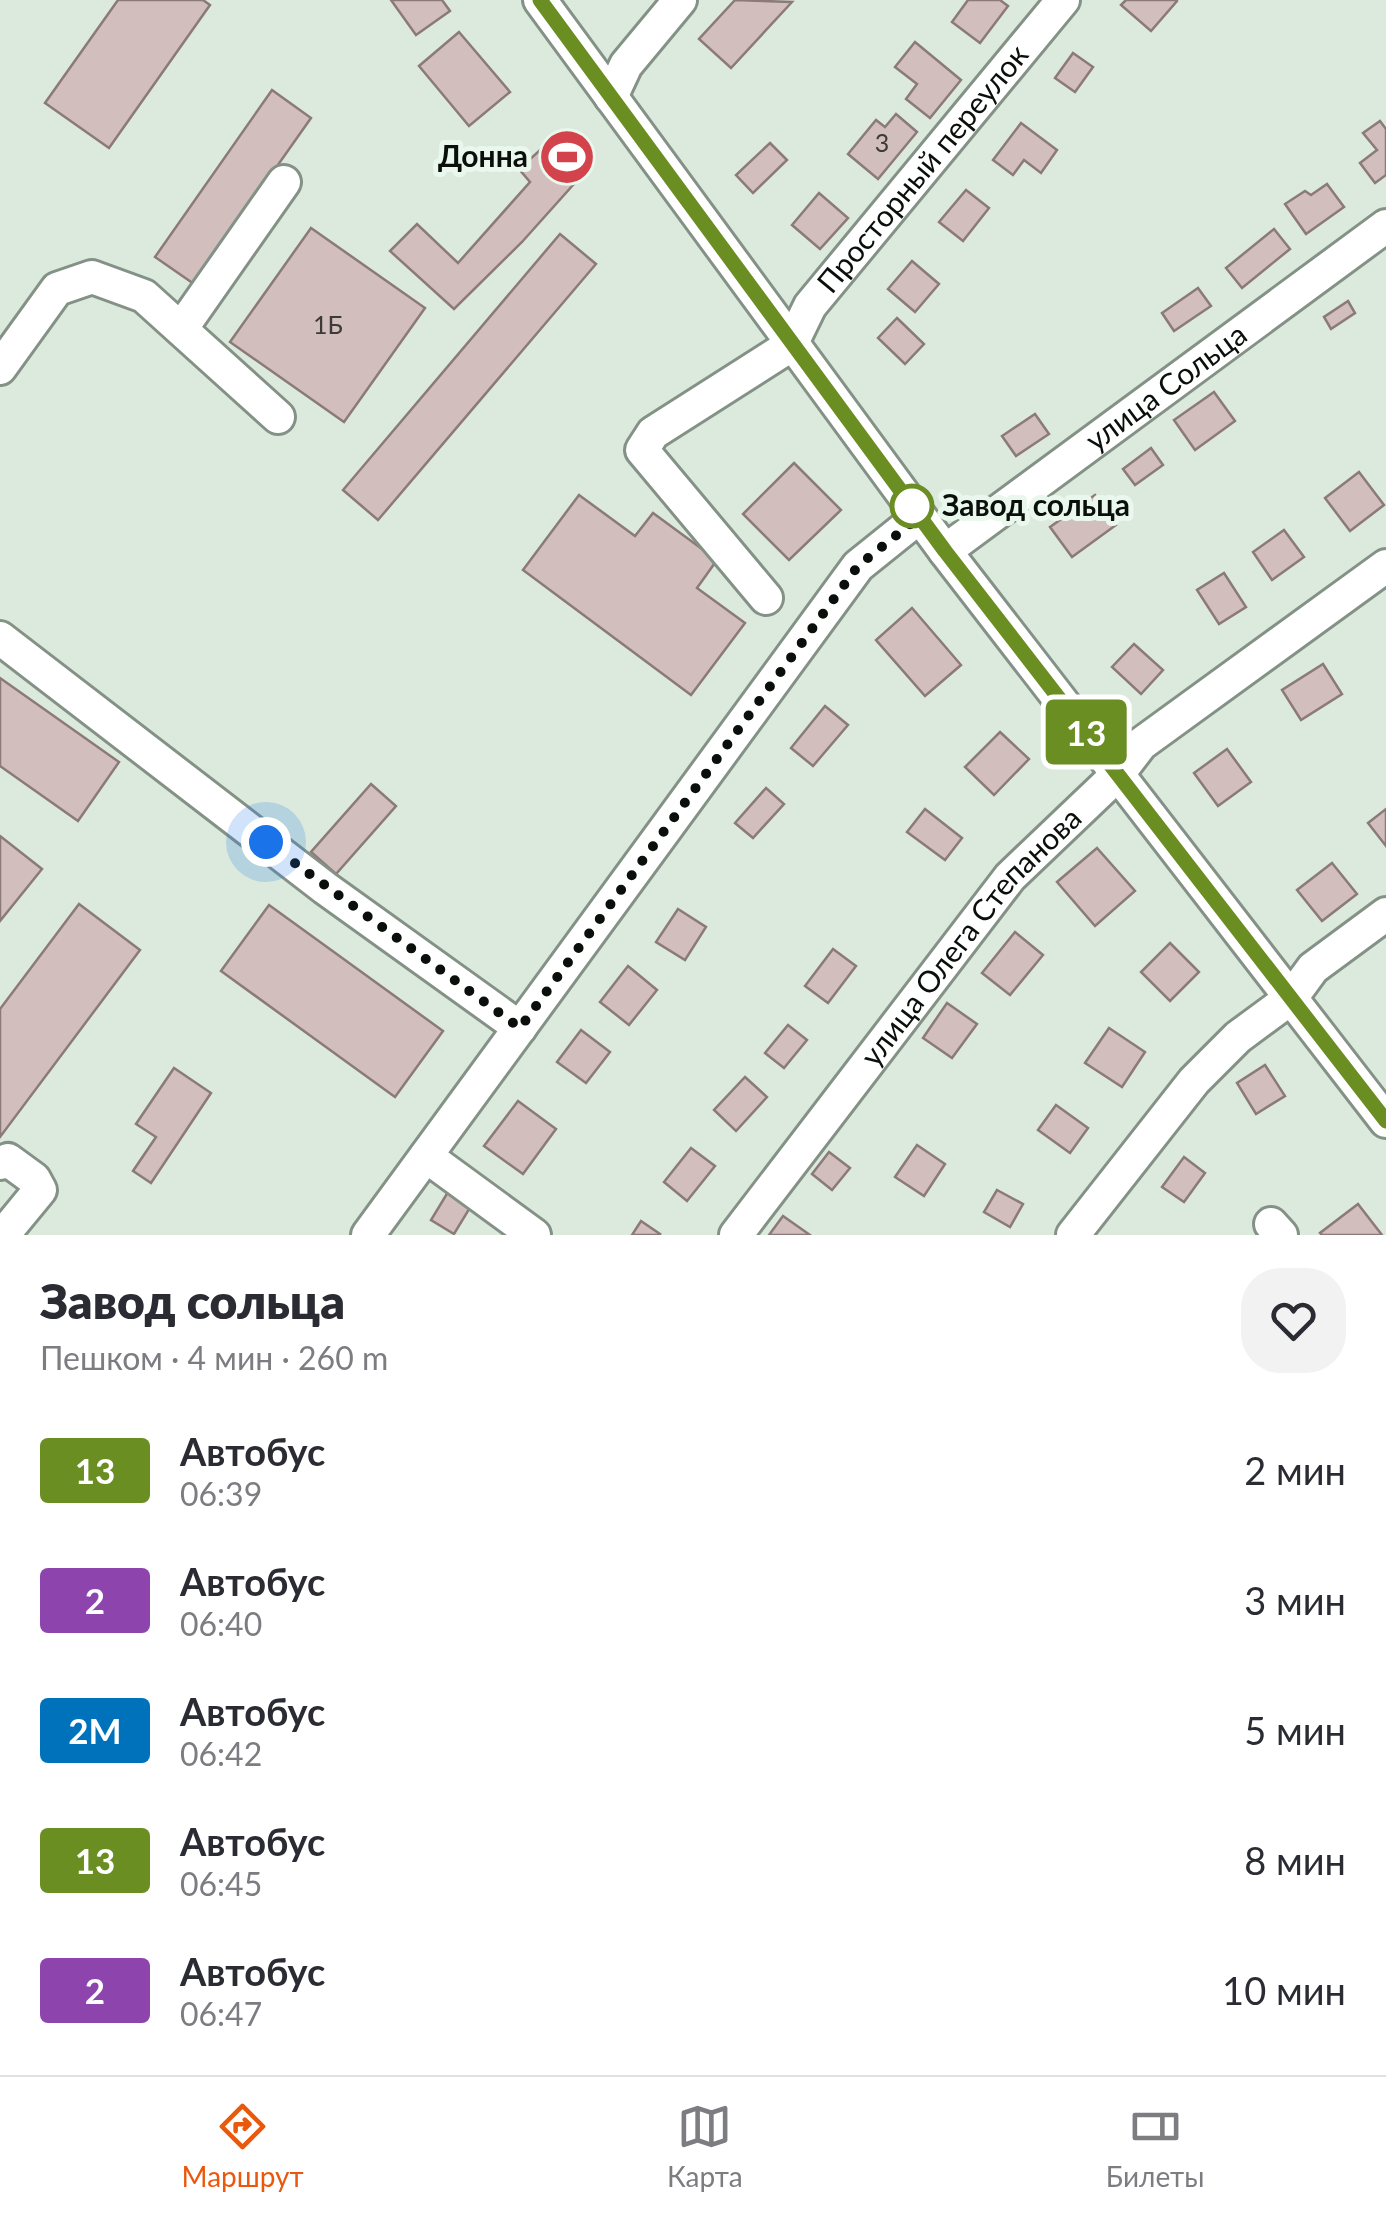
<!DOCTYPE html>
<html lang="ru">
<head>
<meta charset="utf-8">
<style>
  body { margin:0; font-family:Lato,sans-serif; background:#f2f2f3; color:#2b2b33; height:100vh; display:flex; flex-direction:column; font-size:38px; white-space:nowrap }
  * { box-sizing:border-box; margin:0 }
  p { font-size:32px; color:#7c7c81 }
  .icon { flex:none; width:55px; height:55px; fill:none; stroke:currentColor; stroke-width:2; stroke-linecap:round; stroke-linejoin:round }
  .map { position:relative; height:1235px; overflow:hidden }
  .details { display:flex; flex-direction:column; background:#fff; flex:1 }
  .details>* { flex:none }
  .badge { padding:0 20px; border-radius:8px; font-size:35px; line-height:65px }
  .you { position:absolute; width:50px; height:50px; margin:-25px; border:8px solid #fff; border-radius:50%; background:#1a73e8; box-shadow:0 0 0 15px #1a73e833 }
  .map>.badge { position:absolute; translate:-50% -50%; box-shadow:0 0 0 5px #fff }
  .round { display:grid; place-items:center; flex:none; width:105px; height:105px; border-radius:40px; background:#f2f2f3 }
  .overview { display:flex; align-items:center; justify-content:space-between; height:170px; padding:0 40px }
  h1 { font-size:48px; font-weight:800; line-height:75px }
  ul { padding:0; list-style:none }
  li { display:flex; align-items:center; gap:30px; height:130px; padding:0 40px }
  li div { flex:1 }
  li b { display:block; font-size:38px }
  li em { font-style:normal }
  li .badge { min-width:110px; font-weight:700; text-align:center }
  .menu { display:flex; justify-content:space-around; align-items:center; height:140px; border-top:2px solid #e1e1e2; background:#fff; font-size:28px; color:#7c7c81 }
  .menu a { display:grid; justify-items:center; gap:5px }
  .menu .selected { color:#ea580c }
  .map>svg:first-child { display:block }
  .building { fill:#d1bebd; stroke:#8b7a79; stroke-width:2.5 }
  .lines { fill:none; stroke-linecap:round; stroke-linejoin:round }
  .minor-casing { stroke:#849186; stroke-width:38 }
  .minor { stroke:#fff; stroke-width:32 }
  .line-casing { stroke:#fff; stroke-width:22 }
  .line { stroke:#6b8e23; stroke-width:15 }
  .walk { stroke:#0a0f0b; stroke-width:10; stroke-dasharray:0 18 }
  .stop-dot { fill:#fff; stroke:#6b8e23; stroke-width:5 }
  .labels { text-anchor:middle; stroke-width:10; stroke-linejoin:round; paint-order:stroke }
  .number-label { font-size:25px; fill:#3c3b38 }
  .poi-label { font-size:30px; font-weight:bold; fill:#0a0f0b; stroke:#e9f7ec; text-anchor:end }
  .street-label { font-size:30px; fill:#0a0f0b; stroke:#e9f7ec }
  .stop-label { font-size:30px; font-weight:bold; fill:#0a0f0b; stroke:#e9f7ec; text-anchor:start }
</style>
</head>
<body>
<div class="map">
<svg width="1386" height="1235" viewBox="0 0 1386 1235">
  <rect width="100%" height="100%" fill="#dceade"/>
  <g class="building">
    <polygon points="118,0 203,0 210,5 109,148 45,103"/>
    <polygon points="391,0 442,0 450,11 416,35"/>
    <polygon points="735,0 792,2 731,68 699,39"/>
    <polygon points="968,0 1000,0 1008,6 980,43 952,22"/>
    <polygon points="1126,0 1177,0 1177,1 1151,31 1121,5"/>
    <polygon points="459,32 510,92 469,126 419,66"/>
    <polygon points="915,42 961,80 930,118 906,99 917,84 895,67"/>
    <polygon points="1073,53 1093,67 1075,92 1055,78"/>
    <polygon points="272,90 311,118 194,284 155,257"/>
    <polygon points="896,114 917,132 878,179 848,154 876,120 885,127"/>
    <polygon points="1380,121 1386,129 1386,175 1375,183 1360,163 1377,150 1363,133"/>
    <polygon points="1021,123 1057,150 1041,173 1024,160 1013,175 993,160"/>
    <polygon points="559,133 590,166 522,242 454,309 390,251 417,224 458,263 530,182 519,169"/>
    <polygon points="770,143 787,160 753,193 736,175"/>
    <polygon points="1327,184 1344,207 1306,234 1285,204 1305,191 1311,195"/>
    <polygon points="966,190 989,208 963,241 939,222"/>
    <polygon points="819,193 848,218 820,249 792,225"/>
    <polygon points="311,228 425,308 344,422 230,342"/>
    <polygon points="1274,229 1290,249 1242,288 1226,268"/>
    <polygon points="560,234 596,264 378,520 343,490"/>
    <polygon points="912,261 939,284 915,312 888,289"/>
    <polygon points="1198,288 1211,306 1174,331 1162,313"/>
    <polygon points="1348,301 1355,313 1331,329 1324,317"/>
    <polygon points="897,318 924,344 905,364 878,338"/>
    <polygon points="1214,392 1235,421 1195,450 1174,420"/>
    <polygon points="1035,414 1049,434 1016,456 1002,436"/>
    <polygon points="1151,448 1163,465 1135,485 1123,469"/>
    <polygon points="794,463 841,510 789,560 743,514"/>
    <polygon points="1359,472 1384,505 1350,531 1325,498"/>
    <polygon points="579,495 635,536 653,513 717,560 697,588 745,623 691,695 523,570"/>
    <polygon points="1095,495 1116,525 1072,557 1050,527"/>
    <polygon points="1284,530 1304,557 1272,580 1253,552"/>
    <polygon points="1224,573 1246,607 1219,624 1197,590"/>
    <polygon points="912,608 961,665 925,696 876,640"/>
    <polygon points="1134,644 1163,670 1141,694 1112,667"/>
    <polygon points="1323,664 1342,694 1301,720 1282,690"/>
    <polygon points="0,678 119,762 78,821 0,766"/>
    <polygon points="825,706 848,725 813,766 791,748"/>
    <polygon points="1000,732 1029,759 994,795 965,767"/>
    <polygon points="1227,749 1251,782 1218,806 1194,773"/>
    <polygon points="371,784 396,806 336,874 311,852"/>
    <polygon points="766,788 784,804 753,838 735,823"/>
    <polygon points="925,809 962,838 945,860 907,832"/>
    <polygon points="1386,809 1386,846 1368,823"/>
    <polygon points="0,836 42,869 0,921"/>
    <polygon points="1097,848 1135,891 1095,926 1057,882"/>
    <polygon points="1332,863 1357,894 1322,921 1297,890"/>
    <polygon points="79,904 140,950 0,1137 0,1009"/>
    <polygon points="269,905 443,1031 395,1097 221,971"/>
    <polygon points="678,909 706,927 685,960 656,942"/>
    <polygon points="1015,932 1043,955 1010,995 982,973"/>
    <polygon points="1170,943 1199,972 1170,1001 1141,972"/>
    <polygon points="833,949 856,966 828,1003 805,986"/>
    <polygon points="628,966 657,990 629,1025 600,1002"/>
    <polygon points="947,1003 977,1024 952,1058 923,1038"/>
    <polygon points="788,1025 807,1040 784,1068 765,1053"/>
    <polygon points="1109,1028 1145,1052 1122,1087 1085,1063"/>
    <polygon points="581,1030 610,1052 586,1083 557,1062"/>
    <polygon points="1265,1065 1285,1096 1256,1114 1237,1083"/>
    <polygon points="174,1068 211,1093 151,1183 133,1171 156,1137 136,1124"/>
    <polygon points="745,1077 767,1097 736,1131 714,1110"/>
    <polygon points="518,1101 556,1129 523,1174 484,1146"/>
    <polygon points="1056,1105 1088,1128 1070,1153 1038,1130"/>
    <polygon points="917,1145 945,1164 924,1196 895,1177"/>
    <polygon points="691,1148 715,1166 687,1201 664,1182"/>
    <polygon points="829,1152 850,1168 832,1190 812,1174"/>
    <polygon points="1184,1157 1205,1173 1184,1202 1162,1187"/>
    <polygon points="997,1190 1023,1204 1010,1227 984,1212"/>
    <polygon points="448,1192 471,1206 454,1234 431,1220"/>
    <polygon points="1358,1204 1382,1235 1322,1235 1320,1233"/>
    <polygon points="783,1216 810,1235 769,1235"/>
    <polygon points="641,1221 660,1234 659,1235 632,1235"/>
  </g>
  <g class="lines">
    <g class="minor-casing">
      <g id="minor">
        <polyline points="540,0 945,551 1386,1121"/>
        <polyline points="611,97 626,65 680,0"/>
        <polyline points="181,329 284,182"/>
        <polyline points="0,368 57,289 92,277 144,296 278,417"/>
        <path id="s1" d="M945 551 1386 226"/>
        <path id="s2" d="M766 598 642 450 653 433 791 345 810 306 1063 0"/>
        <polyline points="0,638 325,888 520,1028"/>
        <polyline points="426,1156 534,1235"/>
        <polyline points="0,1163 8,1160 34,1179 40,1190 3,1235"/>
        <polyline points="1271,1224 1281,1235"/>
        <polyline points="368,1235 858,566 919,517"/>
        <path id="s3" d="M736 1235 1010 877 1118 774 1141 744 1386 566"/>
        <polyline points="1073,1235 1194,1081 1238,1037 1291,998 1313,968 1386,914"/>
      </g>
    </g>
    <use href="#minor" class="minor"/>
  </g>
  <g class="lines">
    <g class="line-casing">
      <polyline id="line" points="540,0 945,551 1386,1121"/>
    </g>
    <use href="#line" class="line"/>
    <polyline class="walk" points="266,842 520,1028 858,566 919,517 912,506"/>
  </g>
  <defs>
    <g id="stadium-disc" transform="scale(2.875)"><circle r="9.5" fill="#d3434b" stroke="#e9f7ec"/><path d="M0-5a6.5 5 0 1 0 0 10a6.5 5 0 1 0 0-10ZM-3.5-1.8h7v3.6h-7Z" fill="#fff"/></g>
  </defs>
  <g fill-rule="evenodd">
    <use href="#stadium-disc" x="567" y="157"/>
  </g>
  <circle class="stop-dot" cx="912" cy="506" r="20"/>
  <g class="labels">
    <g class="number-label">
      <text x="882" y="152">3</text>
      <text x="328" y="334">1Б</text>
    </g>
    <g class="poi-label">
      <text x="528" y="167">Донна</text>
    </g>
    <g class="street-label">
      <text dy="10" stroke="none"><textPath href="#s2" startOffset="598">Просторный переулок</textPath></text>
      <text dy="10" stroke="none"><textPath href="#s1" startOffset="275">улица Сольца</textPath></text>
      <text dy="10" stroke="none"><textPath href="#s3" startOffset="380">улица Олега Степанова</textPath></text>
    </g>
    <g class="stop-label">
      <text x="942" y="516">Завод сольца</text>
    </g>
  </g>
</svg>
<div class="you" style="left:266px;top:842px"></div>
<b class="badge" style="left:1086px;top:732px;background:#6b8e23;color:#fff">13</b>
</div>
<section class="details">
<div class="overview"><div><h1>Завод сольца</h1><p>Пешком · 4 мин · 260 m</p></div><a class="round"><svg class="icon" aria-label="heart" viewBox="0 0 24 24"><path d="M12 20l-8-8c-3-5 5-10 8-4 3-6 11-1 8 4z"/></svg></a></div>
<ul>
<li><span class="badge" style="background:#6b8e23;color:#fff">13</span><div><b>Автобус</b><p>06:39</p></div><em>2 мин</em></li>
<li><span class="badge" style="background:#8e44ad;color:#fff">2</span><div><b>Автобус</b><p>06:40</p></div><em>3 мин</em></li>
<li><span class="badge" style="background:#0072bc;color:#fff">2М</span><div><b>Автобус</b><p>06:42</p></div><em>5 мин</em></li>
<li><span class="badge" style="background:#6b8e23;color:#fff">13</span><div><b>Автобус</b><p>06:45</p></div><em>8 мин</em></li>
<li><span class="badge" style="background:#8e44ad;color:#fff">2</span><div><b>Автобус</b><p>06:47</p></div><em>10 мин</em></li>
</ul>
</section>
<nav class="menu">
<a class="selected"><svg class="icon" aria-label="directions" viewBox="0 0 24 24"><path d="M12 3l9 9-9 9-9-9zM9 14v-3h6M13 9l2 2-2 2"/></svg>Маршрут</a>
<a><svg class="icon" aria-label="map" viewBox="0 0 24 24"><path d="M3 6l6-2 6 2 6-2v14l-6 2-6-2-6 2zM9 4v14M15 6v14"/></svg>Карта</a>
<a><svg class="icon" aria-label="tickets" viewBox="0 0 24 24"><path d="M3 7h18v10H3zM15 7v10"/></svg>Билеты</a>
</nav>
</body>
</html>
